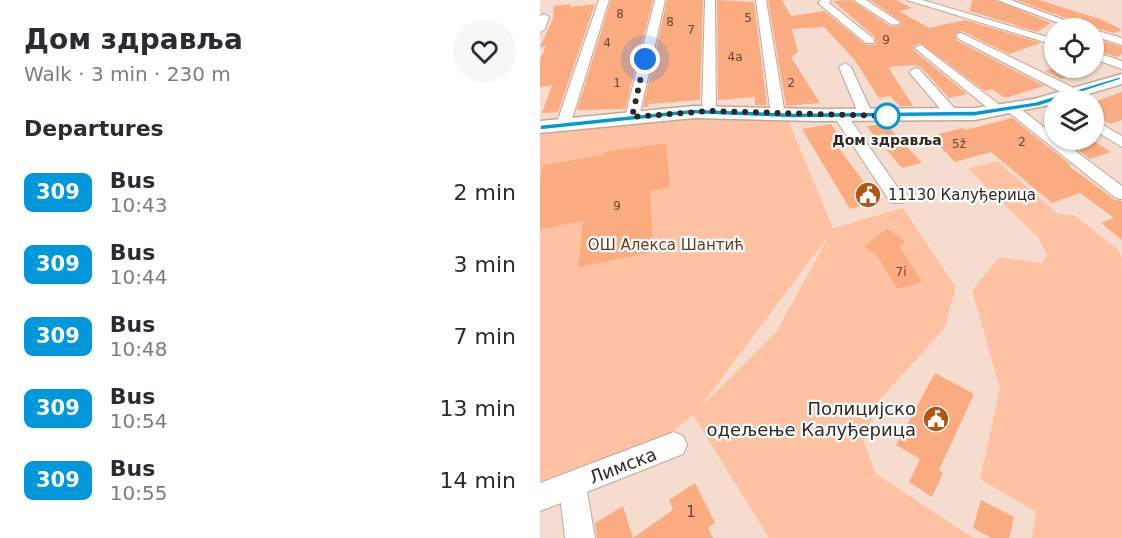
<!DOCTYPE html>
<html lang="en">
<head>
<meta charset="utf-8">
<style>
  body { margin:0; font-family:"DejaVu Sans",sans-serif; background:#f7f7f7; color:#2b2b33; height:100vh; display:flex; flex-direction:column; font-size:22px; white-space:nowrap }
  * { box-sizing:border-box; margin:0 }
  p { font-size:20px; color:#7c7c81 }
  .icon { flex:none; width:33px; height:33px; fill:none; stroke:currentColor; stroke-width:2; stroke-linecap:round; stroke-linejoin:round }
  .map { position:relative; flex:1; overflow:hidden }
  .drawer { display:flex; flex-direction:column; background:#fff; width:540px }
  .drawer>* { flex:none }
  .badge { padding:0 12px; border-radius:9px; font-size:21px; line-height:39px }
  .buttons { position:absolute; left:504px; top:18px; display:grid; gap:12px }
  .buttons a { display:grid; place-items:center; width:60px; height:60px; border-radius:50%; background:#fff; box-shadow:0 2px 4px #0004; font-size:30px }
  .you { position:absolute; width:30px; height:30px; margin:-15px; border:4px solid #fff; border-radius:50%; background:#1a73e8; box-shadow:0 0 0 9px #1a73e833 }
  .map>.badge { position:absolute; translate:-50% -50%; box-shadow:0 0 0 3px #fff }
  h2 { padding:0 24px; font-size:22px; line-height:54px }
  .round { display:grid; place-items:center; flex:none; width:63px; height:63px; border-radius:32px; background:#f7f7f7 }
  .head { display:flex; align-items:center; justify-content:space-between; height:102px; padding:0 24px }
  h1 { font-size:28px; font-weight:600; line-height:45px }
  ul { padding:0; list-style:none }
  li { display:flex; align-items:center; gap:18px; height:72px; padding:0 24px }
  li div { flex:1 }
  li b { display:block; font-size:22px }
  li em { font-style:normal }
  li .badge { min-width:66px; font-weight:700; text-align:center }
  main { display:flex; flex:1; min-height:0 }
  .map>svg:first-child { display:block }
  .green { fill:#fec1a1; fill-rule:evenodd }
  .building { fill:#fbab80 }
  .lines { fill:none; stroke-linecap:round; stroke-linejoin:round }
  .street-casing { stroke:#bfa79b; stroke-width:2 }
  .secondary-casing { stroke:#bfa79b; stroke-width:3 }
  .street { fill:#fff; fill-rule:evenodd }
  .secondary { fill:#fff; fill-rule:evenodd }
  .line { fill:#0098da; stroke:#fff; stroke-width:1.5 }
  .walk { stroke:#302722; stroke-width:6; stroke-dasharray:0 10.8 }
  .stop-dot { fill:#fff; stroke:#0098da; stroke-width:3 }
  .labels { text-anchor:middle; stroke-width:4.5; stroke-linejoin:round; paint-order:stroke }
  .number-label { font-size:12px; fill:#63483a }
  .far-stop-label { font-size:14px; font-weight:bold; fill:#302722; stroke:#fff }
  .poi-label { font-size:15px; fill:#302722; stroke:#fff; text-anchor:start }
  .park-label { font-size:15px; fill:#6b3819; stroke:#fff }
  .near-number-label { font-size:15px; fill:#63483a }
  .near-poi-label { font-size:18px; fill:#302722; stroke:#fff; text-anchor:end }
  .near-street-label { font-size:18px; fill:#302722; stroke:#fff }
</style>
</head>
<body>
<main>
<section class="drawer">
<div class="head"><div><h1>Дом здравља</h1><p>Walk · 3 min · 230 m</p></div><a class="round"><svg class="icon" aria-label="heart" viewBox="0 0 24 24"><path d="M12 20l-8-8c-3-5 5-10 8-4 3-6 11-1 8 4z"/></svg></a></div>
<h2>Departures</h2>
<ul>
<li><span class="badge" style="background:#0098da;color:#fff">309</span><div><b>Bus</b><p>10:43</p></div><em>2 min</em></li>
<li><span class="badge" style="background:#0098da;color:#fff">309</span><div><b>Bus</b><p>10:44</p></div><em>3 min</em></li>
<li><span class="badge" style="background:#0098da;color:#fff">309</span><div><b>Bus</b><p>10:48</p></div><em>7 min</em></li>
<li><span class="badge" style="background:#0098da;color:#fff">309</span><div><b>Bus</b><p>10:54</p></div><em>13 min</em></li>
<li><span class="badge" style="background:#0098da;color:#fff">309</span><div><b>Bus</b><p>10:55</p></div><em>14 min</em></li>
</ul>
</section>
<div class="map">
<svg width="582" height="538" viewBox="0 0 582 538">
  <rect width="100%" height="100%" fill="#f5dccf"/>
  <g class="green">
    <path d="M150 118 248 120 293 228 363 208 416 287 404 329 341 398 323 439 335 473 433 538H229L153 415 129 434 0 482V135ZM290 234 237 331 158 410Z"/>
    <polygon points="457,161 518,214 534,215 576,248 582,257 582,538 492,538 496,512 440,479 460,388 432,291 459,257 502,263 507,255 498,237 428,169"/>
  </g>
  <g class="building">
    <polygon points="71,0 113,0 85,109 37,110"/>
    <polygon points="127,0 163,0 160,100 108,104 108,107 103,107"/>
    <polygon points="177,0 214,2 227,105 215,105 215,97 178,100"/>
    <polygon points="228,0 242,0 251,16 284,11 326,45 336,45 335,37 293,1 312,0 351,27 361,25 363,23 330,0 356,0 372,8 359,11 389,28 425,20 501,43 469,54 422,31 415,34 416,40 504,86 465,98 452,89 445,91 380,43 374,46 373,50 427,94 409,98 381,67 374,65 348,67 373,106 360,106 350,96 339,98 314,59 284,27 252,29 258,52 251,57 280,103 246,106"/>
    <polygon points="432,0 455,0 511,23 497,32 430,11"/>
    <polygon points="477,0 499,0 563,20 582,30 574,33 555,28 547,28 546,26"/>
    <polygon points="30,4 30,7 55,4 18,112 2,113 12,85 0,87 0,60 6,46 0,47 13,19 14,6"/>
    <polygon points="554,38 582,47 582,54 577,57 554,50"/>
    <polygon points="514,68 547,68 521,79 505,71"/>
    <polygon points="582,92 582,120 570,124 554,114 554,102"/>
    <polygon points="472,118 531,165 529,166 575,200 582,201 582,240 561,223 574,218 540,193 512,203 451,152 415,162 390,136 423,128 425,130"/>
    <polygon points="291,124 302,142 295,143 338,201 310,209 262,129"/>
    <polygon points="346,124 382,163 362,168 326,126"/>
    <polygon points="552,140 571,152 550,159 532,145"/>
    <polygon points="126,143 130,187 110,191 113,252 38,267 43,221 0,229 0,179 3,165 64,155 65,152"/>
    <polygon points="347,229 365,241 359,246 382,282 357,289 337,255 324,246"/>
    <polygon points="395,373 434,394 399,470 403,473 392,497 369,482 380,459 356,445"/>
    <polygon points="155,483 175,523 168,528 173,538 57,538 55,523 83,506 93,538 133,510 129,500"/>
    <polygon points="441,500 474,517 469,538 451,538 433,528"/>
  </g>
  <g class="lines">
    <g class="street-casing">
      <g id="street">
        <polygon points="59,0 69,0 30,125 23,129 18,128 16,125"/>
        <polygon points="115,0 125,0 99,117 92,121 85,117"/>
        <polygon points="165,0 175,0 176,111 169,115 162,111"/>
        <polygon points="216,0 226,0 245,115 238,119 231,115"/>
        <polygon points="291,0 289,3 334,39 334,43 326,43 278,3 281,0"/>
        <polygon points="314,0 326,0 361,23 352,25"/>
        <polygon points="367,0 382,0 514,39 514,45"/>
        <polygon points="457,0 471,0 545,28 532,28"/>
        <polygon points="4,14 9,17 5,29 0,32 0,16"/>
        <polygon points="554,30 582,38 582,45 554,36"/>
        <polygon points="421,33 540,91 541,94 540,97 530,97 417,38 417,34"/>
        <polygon points="381,45 465,109 472,105 477,106 514,135 514,140 521,140 582,186 582,199 576,198 467,111 460,115 455,114 377,50 375,48"/>
        <polygon points="554,52 582,61 582,69 554,59"/>
        <polygon points="305,63 311,67 333,115 331,118 321,118 319,115 299,67"/>
        <polygon points="375,68 379,69 418,112 420,115 418,118 408,118 369,72"/>
        <polygon points="300,111 305,112 363,195 365,199 363,203 351,203 293,115"/>
        <polygon points="554,120 582,136 582,147 554,130"/>
        <polygon points="134,432 143,436 147,445 143,454 47,492 55,538 25,538 21,503 0,511 0,483"/>
      </g>
    </g>
    <g class="secondary-casing">
      <polygon id="secondary" points="582,74 582,84 528,100 514,100 514,104 435,120 275,121 154,118 0,133 0,121 154,106 275,109 435,108 494,99"/>
    </g>
    <use href="#street" class="street"/>
    <use href="#secondary" class="secondary"/>
  </g>
  <polygon class="line" points="579,77 582,79 499,106 435,116 253,118 153,114 0,130 0,125 153,109 253,113 435,111 495,102"/>
  <g class="lines">
    <polyline class="walk" points="105,59 92,117 169,111 347,116"/>
  </g>
  <defs>
    <g id="civic-disc" transform="scale(1.35)"><circle r="9.5" fill="#b4540e" stroke="#fff"/><path d="M-.6-6.5H3V-4.5H.6V-3L4-1V1h2V6H-6V1h2V-1L-.6-3ZM-1.2 2.5V6h2.4V2.5Z" fill="#fff"/></g>
  </defs>
  <g fill-rule="evenodd">
    <use href="#civic-disc" x="328" y="195"/>
    <use href="#civic-disc" x="396" y="419"/>
  </g>
  <circle class="stop-dot" cx="347" cy="116" r="12"/>
  <g class="labels">
    <g class="number-label">
      <text x="80" y="18">8</text>
      <text x="208" y="22">5</text>
      <text x="130" y="26">8</text>
      <text x="151" y="34">7</text>
      <text x="346" y="44">9</text>
      <text x="67" y="47">4</text>
      <text x="195" y="61">4a</text>
      <text x="77" y="87">1</text>
      <text x="251" y="87">2</text>
      <text x="482" y="146">2</text>
      <text x="419" y="148">5ž</text>
      <text x="77" y="210">9</text>
      <text x="361" y="276">7i</text>
    </g>
    <g class="far-stop-label">
      <text x="347" y="145">Дом здравља</text>
    </g>
    <g class="poi-label">
      <text x="348" y="200">11130 Калуђерица</text>
    </g>
    <g class="park-label">
      <text x="126" y="250">ОШ Алекса Шантић</text>
    </g>
    <g class="near-number-label">
      <text x="151" y="517">1</text>
    </g>
    <g class="near-poi-label">
      <text x="376" y="415">Полицијско<tspan x="376" dy="21">одељење Калуђерица</tspan></text>
    </g>
    <g class="near-street-label">
      <text transform="translate(83 466) rotate(-21)" y="6">Лимска</text>
    </g>
  </g>
</svg>
<div class="buttons">
<a><svg class="icon" aria-label="locate" viewBox="0 0 24 24"><circle cx="12" cy="12" r="6"/><path d="M12 2v4M12 18v4M2 12h4M18 12h4"/></svg></a>
<a><svg class="icon" aria-label="layers" viewBox="0 0 24 24"><path d="M12 4l9 5-9 5-9-5zM3 14l9 5 9-5"/></svg></a>
</div>
<div class="you" style="left:105px;top:59px"></div>
</div>
</main>
</body>
</html>
